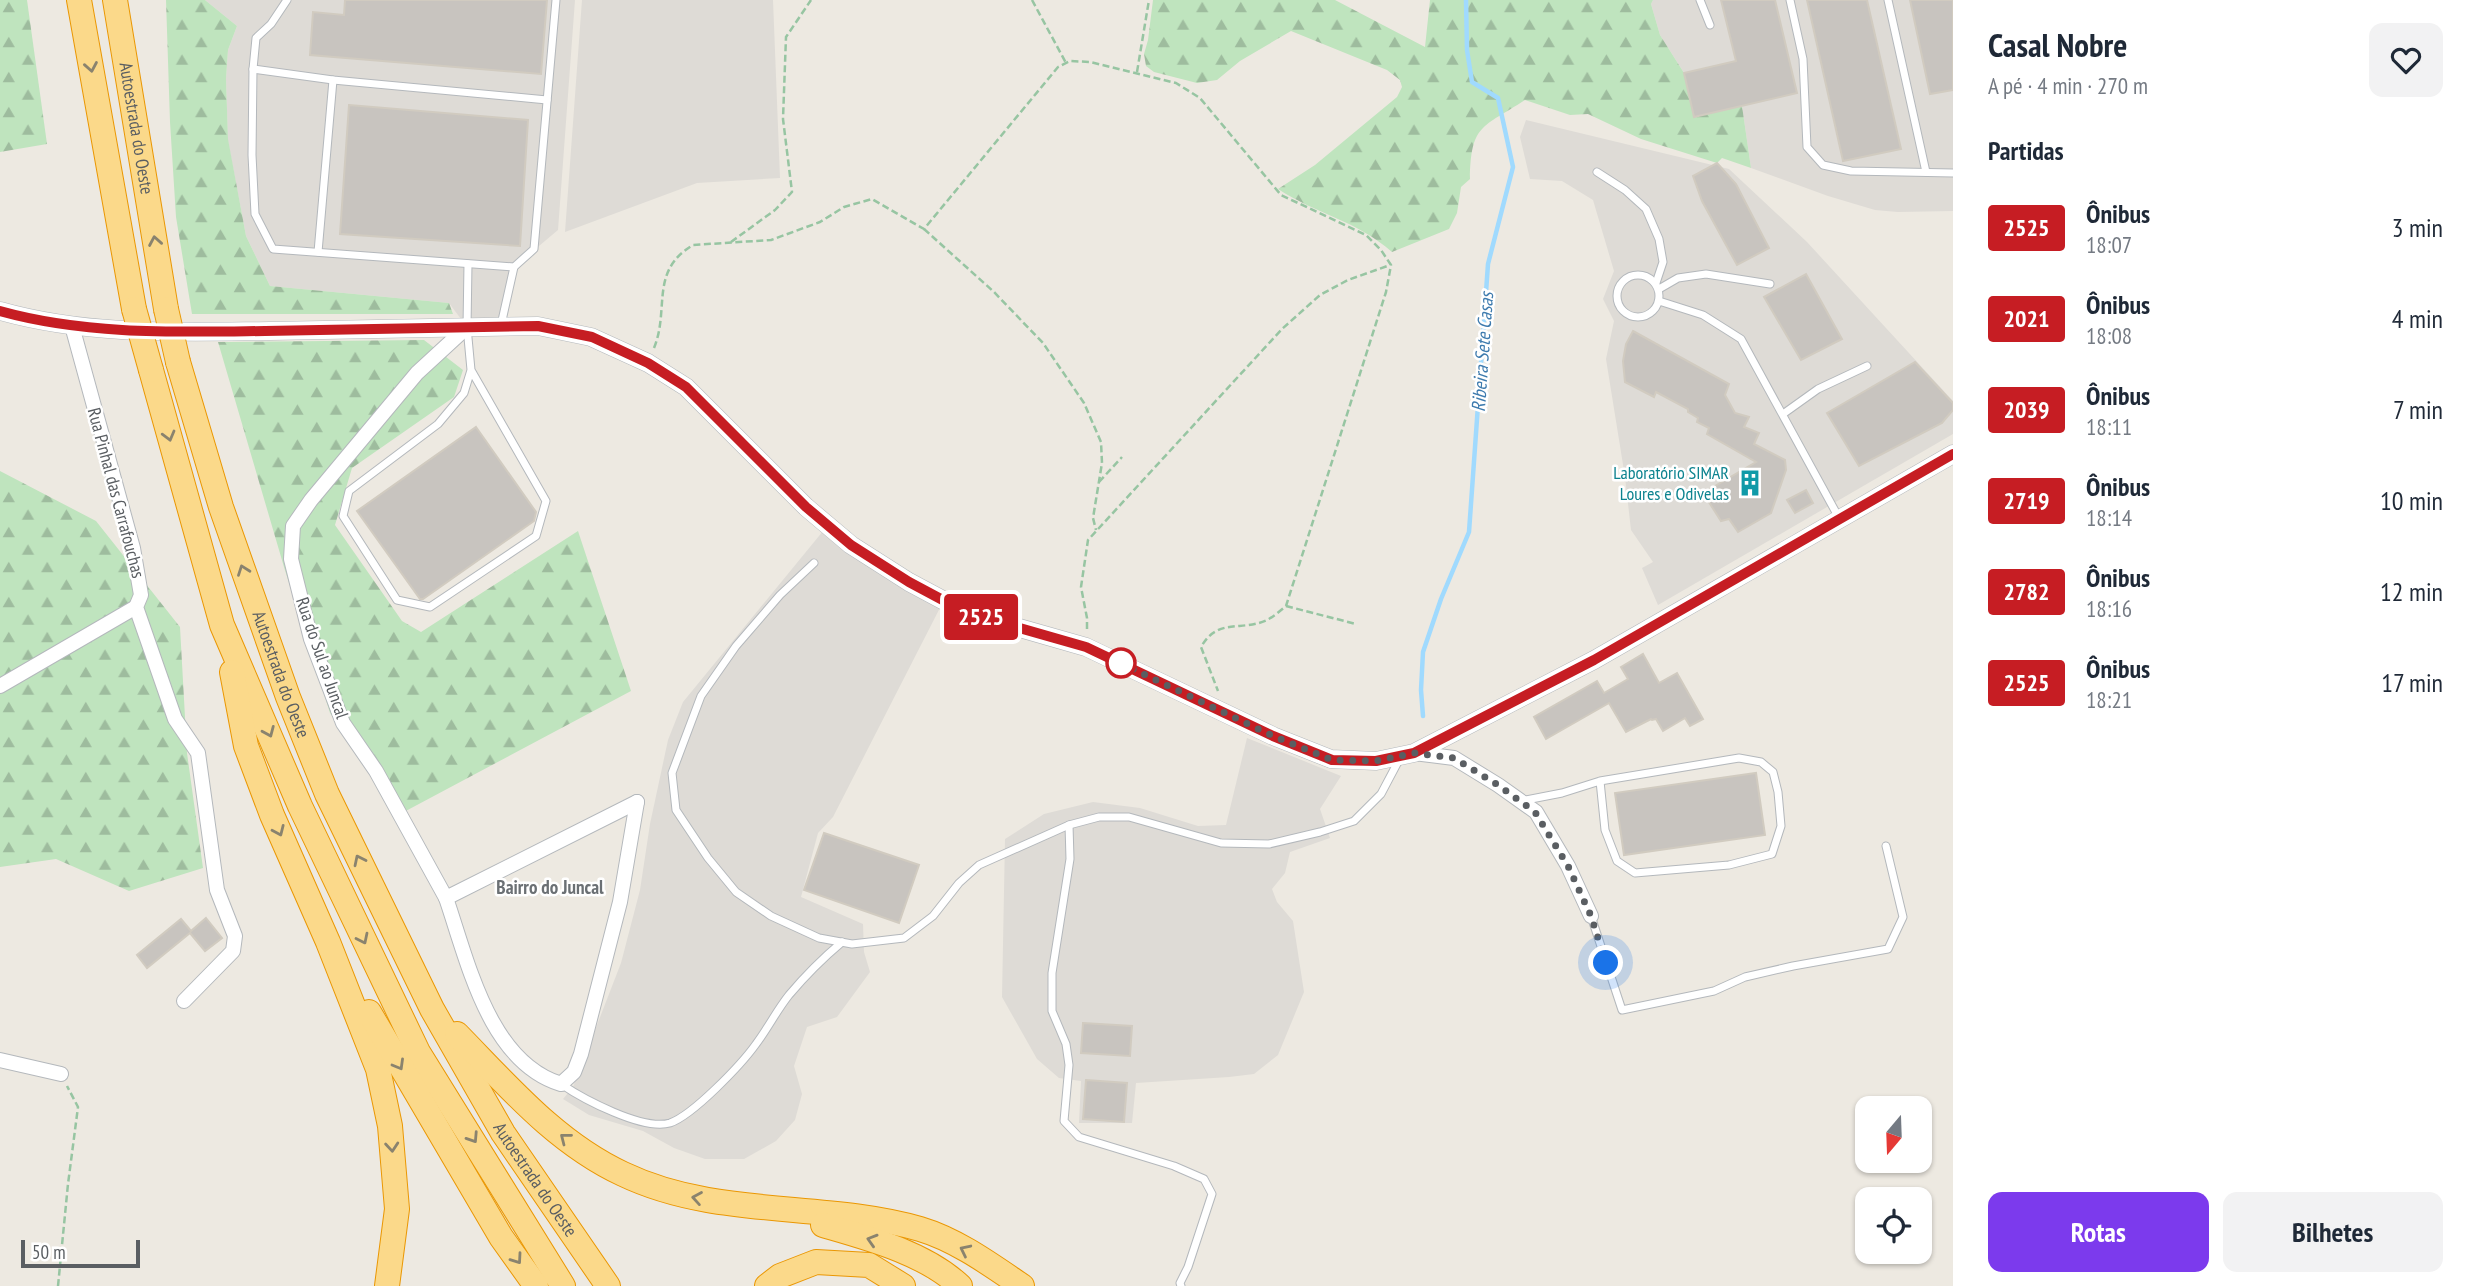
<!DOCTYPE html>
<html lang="pt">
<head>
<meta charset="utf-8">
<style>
  body { margin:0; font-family:"PT Sans Narrow",sans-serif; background:#f2f2f3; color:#1f2937; height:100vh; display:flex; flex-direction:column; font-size:26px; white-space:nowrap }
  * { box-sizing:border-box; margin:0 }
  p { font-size:23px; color:#747a83 }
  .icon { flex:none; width:38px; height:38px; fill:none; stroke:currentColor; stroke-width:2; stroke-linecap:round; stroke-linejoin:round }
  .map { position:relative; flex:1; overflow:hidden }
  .drawer { display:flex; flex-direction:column; background:#fff; width:525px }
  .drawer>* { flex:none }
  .badge { padding:0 14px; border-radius:5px; font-size:24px; line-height:46px }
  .needle { width:46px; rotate:199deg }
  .fabs { position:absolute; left:1855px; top:1096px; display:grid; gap:14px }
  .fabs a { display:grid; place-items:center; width:77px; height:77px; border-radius:14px; background:#fff; box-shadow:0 2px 5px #0004; font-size:35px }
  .scale { position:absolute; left:21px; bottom:18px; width:119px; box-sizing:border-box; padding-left:7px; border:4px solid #5a5e62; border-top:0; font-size:19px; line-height:24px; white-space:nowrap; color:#5a5e62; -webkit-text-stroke:5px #fff; paint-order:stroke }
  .you { position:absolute; width:35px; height:35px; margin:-18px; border:5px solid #fff; border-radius:50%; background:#1a73e8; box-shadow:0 0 0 10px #1a73e833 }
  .map>.badge { position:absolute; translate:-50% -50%; box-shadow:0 0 0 4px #fff }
  h2 { padding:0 35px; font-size:26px; line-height:63px }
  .round { display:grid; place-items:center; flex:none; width:74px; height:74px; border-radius:14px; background:#f2f2f3 }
  .overview { display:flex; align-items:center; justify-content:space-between; height:119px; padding:0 35px }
  h1 { font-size:33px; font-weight:700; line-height:52px }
  .primary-button { display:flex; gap:14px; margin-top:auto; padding:14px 35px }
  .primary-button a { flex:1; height:80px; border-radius:14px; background:#7c3aed; color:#fff; font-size:28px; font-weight:700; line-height:80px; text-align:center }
  .primary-button a+a { background:#f2f2f3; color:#1f2937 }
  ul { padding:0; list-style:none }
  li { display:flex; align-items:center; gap:21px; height:91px; padding:0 35px }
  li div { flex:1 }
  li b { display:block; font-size:26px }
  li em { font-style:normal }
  li .badge { min-width:77px; font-weight:700; text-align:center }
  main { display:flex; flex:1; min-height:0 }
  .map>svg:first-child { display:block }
  .industrial { fill:#dedbd6 }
  .forest { fill:url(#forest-firs) }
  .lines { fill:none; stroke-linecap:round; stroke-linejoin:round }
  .stream { stroke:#a0dafe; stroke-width:4.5 }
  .building { fill:#c8c4bf; stroke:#d1cbc0; stroke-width:2 }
  .service-casing { stroke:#b4b8bc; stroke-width:9 }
  .minor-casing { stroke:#b4b8bc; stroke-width:16 }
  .tertiary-casing { stroke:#b4b8bc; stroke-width:19 }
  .motorway-casing { stroke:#ea9703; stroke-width:26 }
  .path { stroke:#97c5a2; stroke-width:2.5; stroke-dasharray:7 3.5; stroke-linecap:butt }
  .service { stroke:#fff; stroke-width:7 }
  .minor { stroke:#fff; stroke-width:14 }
  .tertiary { stroke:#fff; stroke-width:18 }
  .motorway { stroke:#fbd98a; stroke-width:24 }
  .motorway-bridge-casing { stroke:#ea9703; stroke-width:26; stroke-linecap:butt }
  .motorway-bridge { stroke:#fbd98a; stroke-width:24 }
  .oneway { stroke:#8a836e }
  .line-casing { stroke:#fff; stroke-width:16 }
  .line { stroke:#c61d23; stroke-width:10 }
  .walk { stroke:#5a5e62; stroke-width:7; stroke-dasharray:0 12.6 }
  .stop-dot { fill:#fff; stroke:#c61d23; stroke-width:3.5 }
  .labels { text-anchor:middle; stroke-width:5; stroke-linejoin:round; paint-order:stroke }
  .street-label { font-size:18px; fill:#5a5e62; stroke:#fff }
  .culture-label { font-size:18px; fill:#0d838f; stroke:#fff; text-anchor:end }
  .water-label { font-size:19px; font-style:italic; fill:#3e7bae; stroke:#fff }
  .neighbourhood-label { font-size:19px; font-weight:bold; fill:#6b7074; stroke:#fff }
</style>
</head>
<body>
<main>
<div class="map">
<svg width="1953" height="1286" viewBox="0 0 1953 1286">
  <defs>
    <pattern id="forest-firs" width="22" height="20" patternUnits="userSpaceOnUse" patternTransform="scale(1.75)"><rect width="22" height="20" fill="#bfe4be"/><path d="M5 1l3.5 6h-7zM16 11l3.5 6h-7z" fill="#9ebc9e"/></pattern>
  </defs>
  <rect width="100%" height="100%" fill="#ede9e1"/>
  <g class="industrial">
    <polygon points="205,0 575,0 558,230 514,267 500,327 467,327 449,303 270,286 246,236 228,141 226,79 228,50 237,26"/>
    <polygon points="582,0 773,0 780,178 697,183 565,232"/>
    <polygon points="1653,0 1953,0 1953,211 1898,212 1875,210 1828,196 1751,168 1742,106 1694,117 1684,73 1660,35 1651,4"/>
    <polygon points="1526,120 1729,169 1807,242 1953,401 1953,434 1658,605 1642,568 1653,562 1631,530 1625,477 1606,359 1614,321 1603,299 1614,271 1593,200 1562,181 1530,179 1520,137"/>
    <polygon points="828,525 944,600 833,817 818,833 801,897 863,924 864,952 870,972 837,1017 807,1027 794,1066 802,1094 795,1120 776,1141 744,1159 705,1159 674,1148 643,1131 589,1115 563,1099 573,1087 621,963 640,890 650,824 668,740 683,702"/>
    <polygon points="1247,738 1341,776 1320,809 1330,838 1290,852 1285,873 1272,889 1277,902 1293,921 1304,992 1278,1055 1254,1074 1229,1077 1136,1083 1132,1123 1079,1123 1081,1081 1059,1078 1037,1059 1002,997 1005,839 1044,814 1093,802 1140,808 1198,826 1226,825"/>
  </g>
  <g class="forest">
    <polygon points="0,0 27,0 47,144 0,152"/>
    <polygon points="166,0 205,0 237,26 228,50 226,79 228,139 246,236 270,286 449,303 453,314 192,314 176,217 170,122"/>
    <path d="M1153 0H1335L1425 47 1430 0H1653L1651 4 1660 35 1684 73 1694 117 1742 106 1751 168 1722 158 1717 163 1641 139 1588 114 1570 115 1525 100C1482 128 1471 124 1470 179L1461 187 1457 213 1449 229 1392 252C1356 220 1316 214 1278 189L1315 165 1397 97 1402 87 1400 80 1387 70 1291 31 1240 61 1217 80 1197 83 1154 72 1146 66 1144 54 1148 40Z"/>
    <polygon points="424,340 463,370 454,397 352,468 335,525 402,621 421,632 578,531 631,691 402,813 330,713 284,567 218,342"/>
    <polygon points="0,471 96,521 180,627 187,753 203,868 129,891 56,859 0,867"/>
  </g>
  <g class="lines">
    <polyline class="stream" points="1423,716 1421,690 1423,652 1441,599 1469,532 1488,264 1513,167 1498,98 1472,82 1467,50 1466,0"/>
  </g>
  <g class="building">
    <polygon points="345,0 547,0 541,74 310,55 313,12 344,15"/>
    <polygon points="1721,0 1775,0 1797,93 1694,117 1684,73 1736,61"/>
    <polygon points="1807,0 1867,0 1901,149 1843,161"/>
    <polygon points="1910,0 1953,0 1953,90 1930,94"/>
    <polygon points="349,105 528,120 520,246 340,234"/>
    <polygon points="1717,163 1736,184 1769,248 1737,265 1702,201 1693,176"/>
    <polygon points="1806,274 1842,339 1801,360 1764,297"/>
    <polygon points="1633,331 1729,384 1725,395 1735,413 1749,417 1744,427 1759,433 1754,444 1785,460 1786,470 1771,513 1738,532 1729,519 1721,521 1703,493 1756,462 1707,434 1709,428 1697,422 1698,418 1688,412 1688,409 1656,392 1654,397 1625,382 1623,361 1626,344"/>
    <polygon points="1915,362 1953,403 1953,410 1942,423 1859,466 1827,413"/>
    <polygon points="476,427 536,512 534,521 423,599 420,599 357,511"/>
    <polygon points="1806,490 1813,503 1795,513 1787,500"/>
    <polygon points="1643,654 1659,683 1677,673 1703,719 1690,726 1685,718 1663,731 1656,719 1652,720 1651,719 1626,732 1609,703 1546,739 1534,717 1597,681 1604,693 1628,679 1621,667"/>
    <polygon points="1756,773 1765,835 1624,855 1615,793"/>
    <polygon points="824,833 919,865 899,923 804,890"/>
    <polygon points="206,918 222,938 205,951 190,933 147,968 137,955 181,919 191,931"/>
    <polygon points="1083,1023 1132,1026 1130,1056 1081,1053"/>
    <polygon points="1086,1080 1127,1083 1124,1122 1083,1119"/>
  </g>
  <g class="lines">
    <g class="service-casing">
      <g id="service">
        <polyline points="287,0 271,24 256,38 253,69 252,155 255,214 273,249 514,267 534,249 556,0"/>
        <polyline points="1700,0 1710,25"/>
        <polyline points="1790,0 1803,59 1807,147 1823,165 1851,171 1953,173"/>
        <polyline points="1888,0 1926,172"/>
        <polyline points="253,69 333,80 547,100"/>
        <polyline points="1597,172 1625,190 1646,209 1659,239 1663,262 1656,283"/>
        <polyline points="318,252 333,80"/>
        <polyline points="468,264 467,327 471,370 464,393 438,424 349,491 343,516 397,600 430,607 536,536 546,501 471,370"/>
        <circle cx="1638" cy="296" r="21"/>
        <polyline points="1659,289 1678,278 1706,274 1770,284"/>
        <polyline points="1659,301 1703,315 1741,339 1839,518"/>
        <polyline points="501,325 514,267"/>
        <polyline points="1783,414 1818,389 1867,366"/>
        <polyline points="814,563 780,595 736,646 701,696 672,773 676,810 708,858 736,892 771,916 819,938 852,944 904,938 933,916 959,883 979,865 1069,825 1099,817 1129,817 1221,843 1269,844 1320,832 1354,821 1381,794 1399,760"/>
        <polyline points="1521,801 1562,793 1600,781 1739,758 1761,762 1773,772 1778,792 1781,826 1772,854 1729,865 1635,873 1617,861 1605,830 1600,781"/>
        <polyline points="1069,825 1070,859 1052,973 1052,1011 1066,1044 1069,1065 1064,1121 1079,1137 1174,1166 1204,1179 1212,1194 1188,1267 1180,1283 1181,1286"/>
        <polyline points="1591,916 1622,1010 1714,991 1745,977 1793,966 1888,949 1903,917 1886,846"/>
        <path d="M561 1084C583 1099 643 1131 670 1123 693 1115 741 1065 756 1044 768 1028 777 1010 789 995 805 976 823 958 842 942"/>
      </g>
    </g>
    <g class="minor-casing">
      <g id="minor">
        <polyline points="72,326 133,548 141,595 136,607 175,719 198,753 217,890 235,936 233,951 184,1001"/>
        <polyline points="467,327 417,373 311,500 293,526 291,559 311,639 343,723 376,771 446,898 637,802"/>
        <polyline points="0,686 136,607"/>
        <polyline points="1414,753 1454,758 1498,785 1536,812 1568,866 1591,916"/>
        <path d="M446 898C468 962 489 1062 561 1084L574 1072 581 1054 620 902 637 802"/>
        <polyline points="0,1060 61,1074"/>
      </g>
    </g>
    <g class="tertiary-casing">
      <path id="tertiary" d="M0 311C88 336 180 332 270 331 359 329 449 328 538 326L591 337 648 363 686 387 806 507 851 545 909 582 967 613 1086 647 1273 736 1331 759 1376 761 1414 753 1594 660 1953 454"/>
    </g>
    <g class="motorway-casing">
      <g id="motorway">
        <polyline points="79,0 134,309"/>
        <path id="s1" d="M115 0 166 309"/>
        <path id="s2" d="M178 362 221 507 288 697 327 794 432 1009 503 1133 608 1286"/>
        <polyline points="151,370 222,625 300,806 418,1052 563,1286"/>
        <polyline points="232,672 246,746 272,815 328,942 378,1069 390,1126 397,1209 387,1286"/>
        <polyline points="369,1012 501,1237 536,1286"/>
        <path d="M457 1034C507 1085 556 1143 623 1174 717 1219 823 1201 920 1229 957 1240 991 1265 1022 1286"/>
        <path d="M823 1225C868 1238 925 1253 960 1286"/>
        <polyline points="767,1286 780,1276 816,1262 869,1265 903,1286"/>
      </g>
    </g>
    <g class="path">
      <polyline points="1032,0 1066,63"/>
      <polyline points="1137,72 1149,0"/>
      <polyline points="924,229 994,292 1043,343 1084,403 1101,442 1102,463 1093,518 1096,530"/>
      <polyline points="731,242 775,210 792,192 783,119 786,37 811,0"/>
      <path d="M654 348C670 309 649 271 693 245L771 240 820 222 844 207 872 199 924 229 1058 67 1070 61 1090 62 1176 83 1200 98 1281 195 1366 235 1381 250 1391 265 1386 292 1286 606C1280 611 1273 617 1267 620 1241 632 1218 617 1201 647L1218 691"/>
      <polyline points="1099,482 1122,457"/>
      <polyline points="1286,606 1356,624"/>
      <polyline points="1087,629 1087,618 1081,587 1088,540 1282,329 1320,295 1348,280 1390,265"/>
      <polyline points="58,1286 68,1184 78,1107 67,1086"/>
    </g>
    <use href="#service" class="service"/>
    <use href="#minor" class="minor"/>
    <use href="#tertiary" class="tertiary"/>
    <use href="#motorway" class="motorway"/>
    <g class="motorway-bridge-casing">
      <g id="motorway-bridge">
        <polyline points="134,309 151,370"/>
        <polyline points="166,309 178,362"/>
      </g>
    </g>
    <use href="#motorway-bridge" class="motorway-bridge"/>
  </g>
  <defs><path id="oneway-chevron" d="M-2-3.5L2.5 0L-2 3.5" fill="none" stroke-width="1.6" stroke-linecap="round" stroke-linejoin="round" transform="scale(1.75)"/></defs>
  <g class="oneway">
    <use href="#oneway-chevron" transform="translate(91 67) rotate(80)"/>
    <use href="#oneway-chevron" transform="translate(155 241) rotate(-100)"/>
    <use href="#oneway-chevron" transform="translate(169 436) rotate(75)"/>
    <use href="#oneway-chevron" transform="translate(243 570) rotate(-110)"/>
    <use href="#oneway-chevron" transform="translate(269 732) rotate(67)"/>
    <use href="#oneway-chevron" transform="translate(279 831) rotate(66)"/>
    <use href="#oneway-chevron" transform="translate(359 860) rotate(-116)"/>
    <use href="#oneway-chevron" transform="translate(363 939) rotate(64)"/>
    <use href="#oneway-chevron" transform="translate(399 1065) rotate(60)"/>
    <use href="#oneway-chevron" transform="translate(473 1138) rotate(57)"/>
    <use href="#oneway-chevron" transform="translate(565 1138) rotate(-142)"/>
    <use href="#oneway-chevron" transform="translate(392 1147) rotate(85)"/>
    <use href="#oneway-chevron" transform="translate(697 1198) rotate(-170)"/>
    <use href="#oneway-chevron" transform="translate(872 1240) rotate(-163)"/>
    <use href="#oneway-chevron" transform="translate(965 1250) rotate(-154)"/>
    <use href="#oneway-chevron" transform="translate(517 1259) rotate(55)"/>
  </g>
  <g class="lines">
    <g class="line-casing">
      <path id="line" d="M0 311C86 335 176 332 265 331 356 330 447 328 538 326L592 337 648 363 686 387 806 507 851 545 909 582 967 613 1086 647 1273 736 1332 760 1376 761 1414 753 1594 660 1953 454"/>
    </g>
    <use href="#line" class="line"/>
    <polyline class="walk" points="1121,663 1110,658 1273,736 1332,760 1376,761 1414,753 1454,758 1498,785 1535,812 1568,866 1591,916 1606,963"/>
  </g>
  <defs>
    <g id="building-bare" transform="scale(2.1)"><path d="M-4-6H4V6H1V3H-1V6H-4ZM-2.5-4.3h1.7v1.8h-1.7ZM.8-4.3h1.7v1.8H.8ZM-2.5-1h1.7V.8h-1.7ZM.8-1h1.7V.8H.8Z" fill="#0f9aa8" stroke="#fff" stroke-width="2.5" paint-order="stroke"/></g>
  </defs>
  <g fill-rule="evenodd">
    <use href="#building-bare" x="1750" y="483"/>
  </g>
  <circle class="stop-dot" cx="1121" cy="663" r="14"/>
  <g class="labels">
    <g class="street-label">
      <text dy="6" stroke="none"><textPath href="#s1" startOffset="130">Autoestrada do Oeste</textPath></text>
      <text transform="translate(116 493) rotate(75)" y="6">Rua Pinhal das Carrafouchas</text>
      <text transform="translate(322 658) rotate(71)" y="6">Rua do Sul ao Juncal</text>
      <text dy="6" stroke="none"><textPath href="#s2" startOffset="329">Autoestrada do Oeste</textPath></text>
      <text dy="6" stroke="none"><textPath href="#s2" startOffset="896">Autoestrada do Oeste</textPath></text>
    </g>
    <g class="culture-label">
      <text x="1729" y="479">Laboratório SIMAR<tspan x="1729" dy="21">Loures e Odivelas</tspan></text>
    </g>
    <g class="water-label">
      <text transform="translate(1482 352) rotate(-86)" y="7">Ribeira Sete Casas</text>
    </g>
    <g class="neighbourhood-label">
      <text x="550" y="894">Bairro do Juncal</text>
    </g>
  </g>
</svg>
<div class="fabs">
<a><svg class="needle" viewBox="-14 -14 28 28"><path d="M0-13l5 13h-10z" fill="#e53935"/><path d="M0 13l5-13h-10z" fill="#747a83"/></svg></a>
<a><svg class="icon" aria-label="locate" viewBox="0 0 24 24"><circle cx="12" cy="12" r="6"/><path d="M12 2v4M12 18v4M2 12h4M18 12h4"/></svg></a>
</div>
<div class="scale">50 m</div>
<div class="you" style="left:1606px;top:963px"></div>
<b class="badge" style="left:981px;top:617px;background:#c61d23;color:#fff">2525</b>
</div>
<section class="drawer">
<div class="overview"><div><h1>Casal Nobre</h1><p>A pé · 4 min · 270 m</p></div><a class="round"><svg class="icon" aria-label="heart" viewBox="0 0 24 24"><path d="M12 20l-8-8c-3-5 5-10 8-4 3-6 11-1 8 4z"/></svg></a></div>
<h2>Partidas</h2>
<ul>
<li><span class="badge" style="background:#c61d23;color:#fff">2525</span><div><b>Ônibus</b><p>18:07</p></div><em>3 min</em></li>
<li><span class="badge" style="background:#c61d23;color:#fff">2021</span><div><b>Ônibus</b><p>18:08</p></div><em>4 min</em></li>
<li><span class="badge" style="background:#c61d23;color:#fff">2039</span><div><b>Ônibus</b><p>18:11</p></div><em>7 min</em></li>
<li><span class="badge" style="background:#c61d23;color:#fff">2719</span><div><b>Ônibus</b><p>18:14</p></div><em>10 min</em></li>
<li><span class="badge" style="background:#c61d23;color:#fff">2782</span><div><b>Ônibus</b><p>18:16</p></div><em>12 min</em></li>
<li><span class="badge" style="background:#c61d23;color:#fff">2525</span><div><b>Ônibus</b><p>18:21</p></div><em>17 min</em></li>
</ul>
<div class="primary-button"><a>Rotas</a><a>Bilhetes</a></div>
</section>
</main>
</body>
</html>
